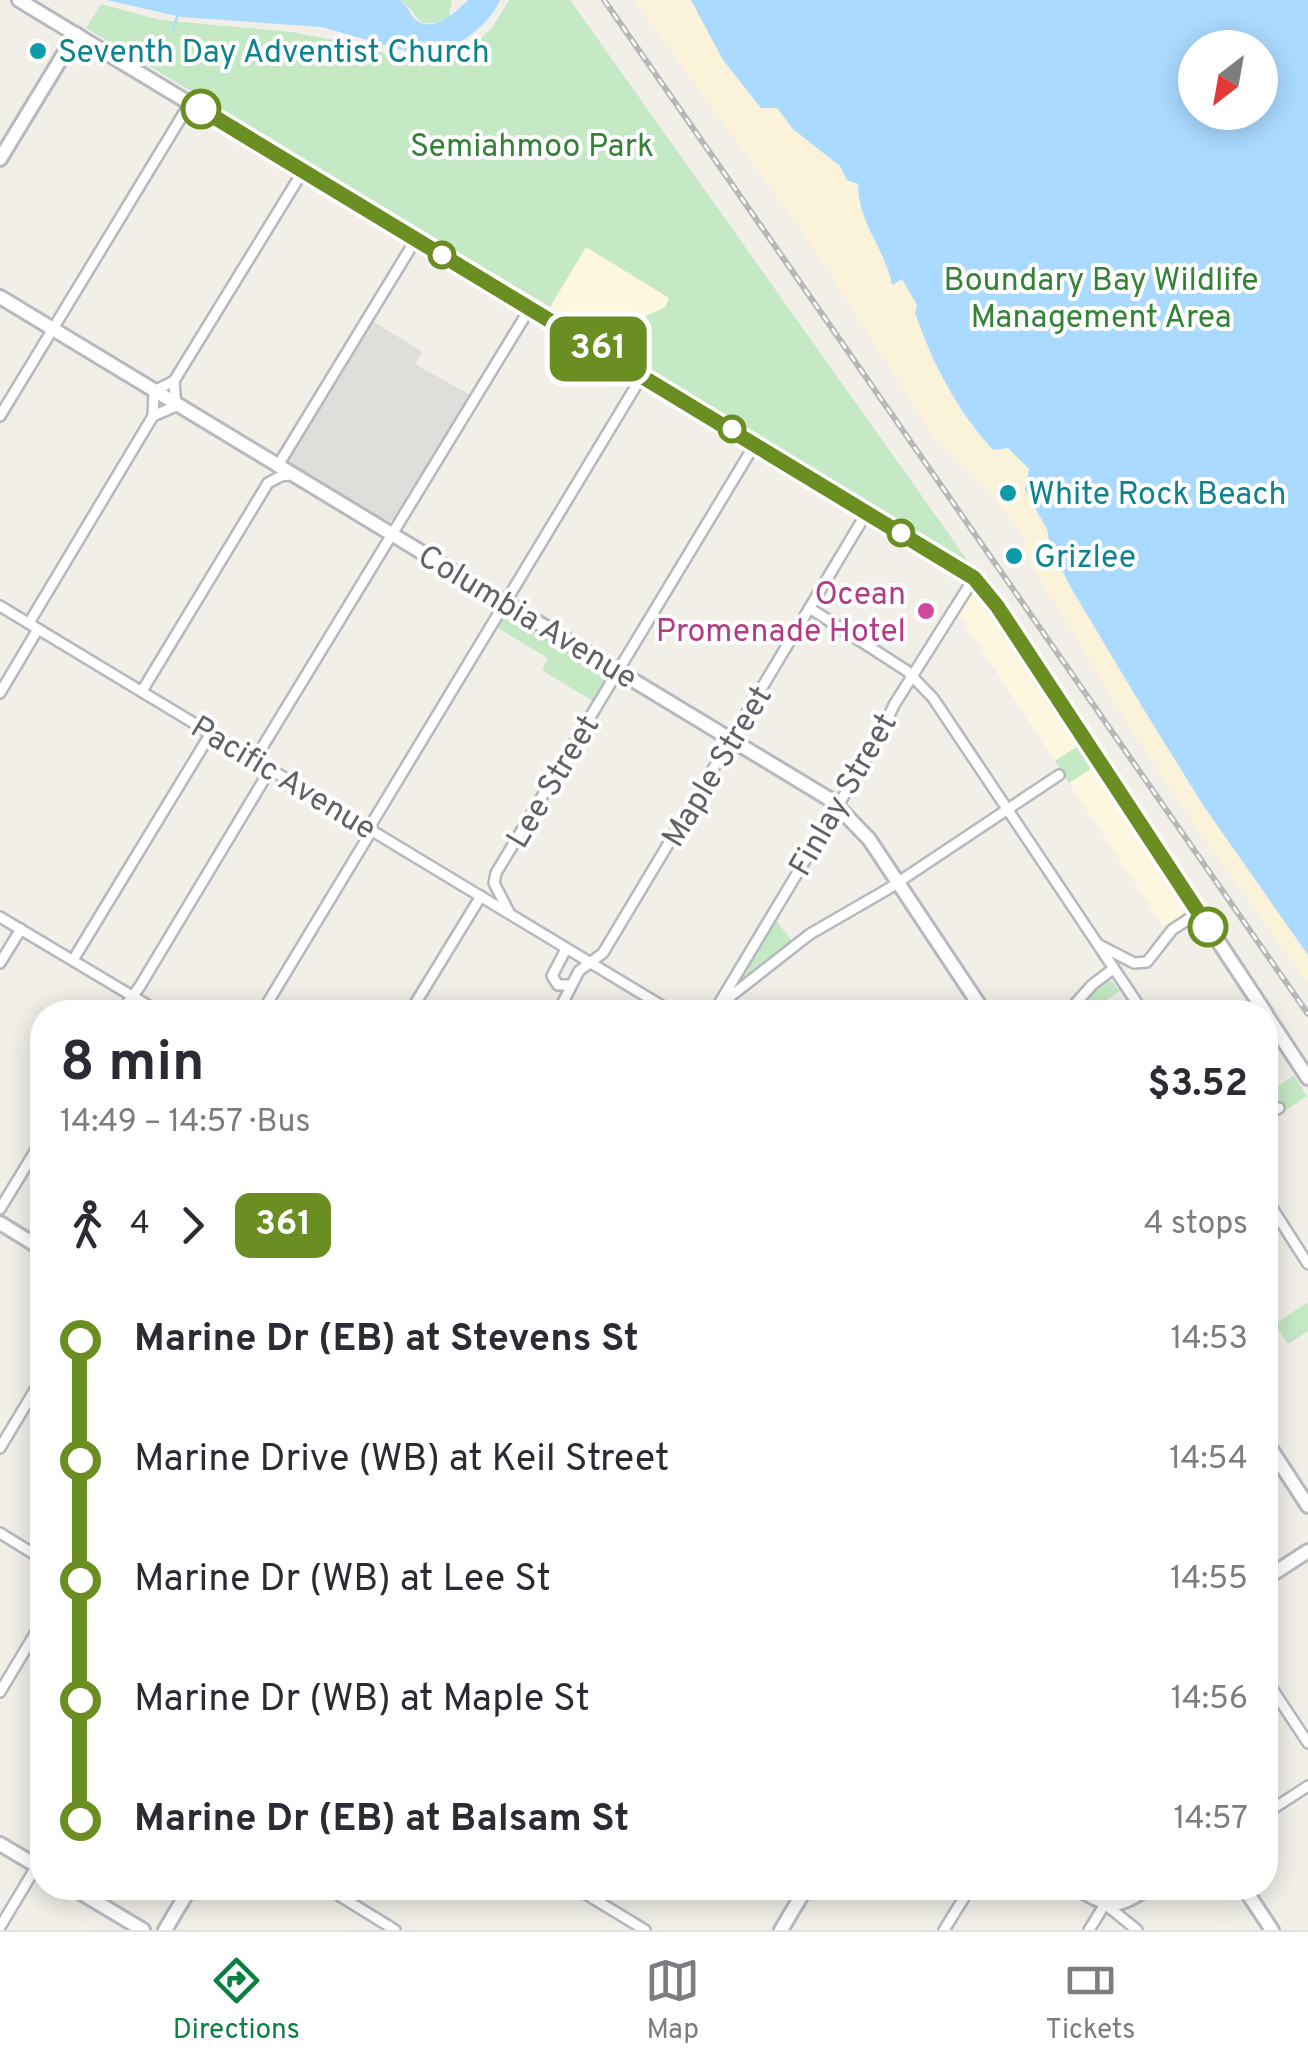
<!DOCTYPE html>
<html lang="en">
<head>
<meta charset="utf-8">
<style>
  body { margin:0; font-family:Overpass,sans-serif; background:#f2f2f3; color:#2b2b33; height:100vh; display:flex; flex-direction:column; font-size:38px; white-space:nowrap }
  * { box-sizing:border-box; margin:0 }
  p { font-size:32px; color:#7c7c81 }
  .icon { flex:none; width:55px; height:55px; fill:none; stroke:currentColor; stroke-width:2; stroke-linecap:round; stroke-linejoin:round }
  .map { position:relative; flex:1; overflow:hidden }
  .side { position:absolute; left:30px; top:1000px; width:1248px; height:900px; display:flex; flex-direction:column; background:#fff; border-radius:40px; box-shadow:0 5px 25px #0003 }
  .side>* { flex:none }
  .badge { padding:0 20px; border-radius:15px; font-size:35px; line-height:65px }
  .needle { width:65px; rotate:211deg }
  .controls { position:absolute; left:1178px; top:30px; display:grid; gap:20px }
  .controls a { display:grid; place-items:center; width:100px; height:100px; border-radius:50%; background:#fff; box-shadow:0 5px 25px #0003; font-size:50px }
  .map>.badge { position:absolute; translate:-50% -50%; box-shadow:0 0 0 5px #fff }
  .legs { display:flex; align-items:center; gap:15px; height:110px; padding:0 30px; font-size:32px }
  .legs p { margin-inline-start:auto }
  .head { display:flex; align-items:center; justify-content:space-between; height:170px; padding:0 30px }
  h1 { font-size:55px; font-weight:700; line-height:75px }
  ul { padding:0 30px; list-style:none }
  li { display:flex; align-items:center; gap:35px; height:120px; font-size:38px }
  li i { display:grid; place-items:center; width:15px; height:100%; margin:0 12px; background:currentColor }
  li i::after { content:''; width:25px; height:25px; margin:-12px; border:8px solid; border-radius:50%; background:#fff }
  li p { margin-inline-start:auto }
  li:first-child i { background:linear-gradient(#0000 50%,currentColor 0) }
  li:last-child i { background:linear-gradient(currentColor 50%,#0000 0) }
  .tab-bar { display:flex; justify-content:space-around; align-items:center; height:140px; border-top:2px solid #e1e1e2; background:#fff; font-size:28px; color:#7c7c81 }
  .tab-bar a { display:grid; justify-items:center; gap:5px }
  .tab-bar .active { color:#0b8043 }
  .map>svg:first-child { display:block }
  .commercial { fill:#fef7e0 }
  .industrial { fill:#e0deda }
  .green { fill:#c5e8c5 }
  .sand { fill:#fbf3d9 }
  .water { fill:#aadaff; fill-rule:evenodd }
  .lines { fill:none; stroke-linecap:round; stroke-linejoin:round }
  .stream { stroke:#aadaff; stroke-width:2.5 }
  .street-casing { stroke:#b5b8bc; stroke-width:14 }
  .secondary-casing { stroke:#b6babf; stroke-width:18 }
  .street { stroke:#fff; stroke-width:9 }
  .secondary { stroke:#fff; stroke-width:12 }
  .rail-casing { stroke:#b6b7b8; stroke-width:6 }
  .rail { stroke:#fff; stroke-width:2.5; stroke-dasharray:8; stroke-linecap:butt }
  .line-1-casing { stroke:#fff; stroke-width:22 }
  .line-1 { stroke:#6b8e23; stroke-width:15 }
  .culture-dot { fill:#0f9aa8; stroke:#fff; stroke-width:4 }
  .stop-1-dot { fill:#fff; stroke:#6b8e23; stroke-width:5 }
  .hotel-dot { fill:#d1479c; stroke:#fff; stroke-width:4 }
  .labels { text-anchor:middle; stroke-width:8; stroke-linejoin:round; paint-order:stroke }
  .culture-label { font-size:32px; fill:#0d838f; stroke:#fff; text-anchor:start }
  .park-label { font-size:32px; fill:#348238; stroke:#fff }
  .hotel-label { font-size:32px; fill:#b23c85; stroke:#fff; text-anchor:end }
  .street-label { font-size:32px; fill:#5f6368; stroke:#fff }
</style>
</head>
<body>
<div class="map">
<svg width="1308" height="1930" viewBox="0 0 1308 1930">
  <rect width="100%" height="100%" fill="#f1efe8"/>
  <g class="commercial">
    <polygon points="586,247 669,298 665,307 602,338 550,307"/>
    <polygon points="973,591 1076,747 1055,761 957,612"/>
    <polygon points="1095,766 1189,910 1164,927 1069,783"/>
  </g>
  <polygon class="industrial" points="374,322 423,352 415,364 472,396 396,517 387,524 288,465 287,462"/>
  <g class="green">
    <path d="M399 0H452L449 17C411 34 423 13 399 0Z"/>
    <polygon points="509,0 570,0 975,571 602,338 665,307 669,298 586,247 550,307 86,28 101,4 160,20 291,32 345,42 421,64 458,59 492,28"/>
    <polygon points="509,611 609,672 594,702 542,670 548,658 496,627"/>
    <polygon points="1081,744 1095,766 1069,783 1055,761"/>
    <polygon points="774,918 793,942 740,983 740,975"/>
    <polygon points="1111,980 1120,991 1089,1012 1075,1012 1094,990"/>
    <polygon points="1294,1075 1307,1096 1285,1111 1272,1091"/>
    <polygon points="1308,1302 1308,1331 1288,1344 1275,1324"/>
  </g>
  <path class="sand" d="M634 0H691L723 60 777 108 793 129 840 166 847 180 858 184C858 223 885 247 892 284L902 279 917 306 932 361 951 387 962 416 1008 448 1029 469 1025 491 1047 529 1050 546 1071 588 1141 705 1203 805 1308 955V984C1232 876 1150 769 1086 654 1066 618 1041 586 1023 549L1026 540 992 496 935 439 811 244Z"/>
  <g class="water">
    <path d="M107 0H399C409 6 408 12 415 19 432 35 457 11 468 0H500C487 29 457 45 430 58L322 27 181 17Z"/>
    <path d="M691 0H1308V955L1203 805 1141 705 1071 588 1050 546 1047 529 1025 490 1029 469 1008 448 993 450C956 409 933 364 915 313L917 305 902 279 892 285C885 248 858 223 858 184L847 180 840 166 793 129 777 108H761L723 60ZM1195 48H1260V112H1195Z"/>
  </g>
  <g class="lines">
    <polyline class="stream" points="173,30 177,17"/>
    <g class="street-casing">
      <g id="street">
        <polyline points="0,416 190,103"/>
        <polyline points="153,416 176,406 174,381"/>
        <polyline points="277,467 416,239"/>
        <polyline points="0,606 672,1012"/>
        <polyline points="811,609 907,671 933,698 1143,1012"/>
        <polyline points="29,623 153,416 154,391 174,381 303,171"/>
        <polyline points="142,691 268,483 281,476 290,475"/>
        <polyline points="0,693 38,629"/>
        <polyline points="255,759 530,308"/>
        <polyline points="369,828 642,376"/>
        <polyline points="509,912 494,883 496,873 755,444"/>
        <polyline points="0,917 159,1012"/>
        <polyline points="1099,945 1134,963 1147,962 1172,930 1199,912"/>
        <polyline points="566,949 552,976 558,985 570,985"/>
        <polyline points="73,960 211,733"/>
        <polyline points="0,963 21,929"/>
        <polyline points="722,1003 810,934 888,889 1059,775"/>
        <polyline points="121,1012 140,986 271,768"/>
        <polyline points="262,1012 372,830"/>
        <polyline points="410,1012 481,896"/>
        <polyline points="558,1012 579,971 603,953 867,512"/>
        <polyline points="714,1012 879,737 894,705 974,578"/>
        <polyline points="1068,1012 1092,985 1113,969"/>
        <polyline points="1265,1115 1279,1108"/>
        <polyline points="1265,1197 1308,1264"/>
        <polyline points="0,1209 42,1140"/>
        <polyline points="0,1448 42,1378"/>
        <polyline points="0,1533 42,1559"/>
        <polyline points="1265,1678 1308,1743"/>
        <polyline points="0,1692 42,1622"/>
        <polyline points="1265,1814 1308,1786"/>
        <polyline points="327,1888 395,1930"/>
        <polyline points="576,1888 645,1930"/>
        <polyline points="787,1888 801,1896"/>
        <polyline points="0,1927 42,1857"/>
        <polyline points="944,1930 970,1888"/>
        <polyline points="1089,1930 1105,1904 1137,1930"/>
      </g>
    </g>
    <g class="secondary-casing">
      <g id="secondary">
        <polyline points="19,0 974,578 997,607 1265,1012"/>
        <polyline points="0,159 76,34"/>
        <polyline points="0,297 831,800 869,839 984,1012"/>
        <polyline points="1265,1013 1308,1078"/>
        <polyline points="0,1223 42,1249"/>
        <polyline points="1265,1440 1308,1506"/>
        <polyline points="1265,1579 1308,1551"/>
        <polyline points="0,1844 42,1869"/>
        <polyline points="73,1888 143,1930"/>
        <path d="M1077 1888C1110 1908 1116 1909 1148 1888"/>
        <polyline points="1244,1888 1272,1930"/>
        <polyline points="165,1930 190,1888"/>
        <polyline points="781,1930 806,1888"/>
      </g>
    </g>
    <use href="#street" class="street"/>
    <use href="#secondary" class="secondary"/>
    <g class="rail-casing">
      <polyline id="rail" points="604,0 1308,1014"/>
    </g>
    <use href="#rail" class="rail"/>
  </g>
  <g class="lines">
    <g class="line-1-casing">
      <polyline id="line-1" points="201,109 974,578 997,606 1208,927"/>
    </g>
    <use href="#line-1" class="line-1"/>
  </g>
  <g class="culture-dot">
    <circle cx="38" cy="51" r="10"/>
    <circle cx="1008" cy="493" r="10"/>
    <circle cx="1014" cy="556" r="10"/>
  </g>
  <g class="stop-1-dot">
    <circle cx="201" cy="109" r="18"/>
    <circle cx="442" cy="255" r="12"/>
    <circle cx="732" cy="429" r="12"/>
    <circle cx="901" cy="533" r="12"/>
    <circle cx="1208" cy="927" r="18"/>
  </g>
  <circle class="hotel-dot" cx="926" cy="611" r="10"/>
  <g class="labels">
    <g class="culture-label">
      <text x="58" y="62">Seventh Day Adventist Church</text>
      <text x="1028" y="504">White Rock Beach</text>
      <text x="1034" y="567">Grizlee</text>
    </g>
    <g class="park-label">
      <text x="532" y="156">Semiahmoo Park</text>
      <text x="1101" y="290">Boundary Bay Wildlife<tspan x="1101" dy="37">Management Area</tspan></text>
    </g>
    <g class="hotel-label">
      <text x="906" y="604">Ocean<tspan x="906" dy="37">Promenade Hotel</tspan></text>
    </g>
    <g class="street-label">
      <text transform="translate(528 616) rotate(31)" y="11">Columbia Avenue</text>
      <text transform="translate(716 766) rotate(-59)" y="11">Maple Street</text>
      <text transform="translate(284 777) rotate(31)" y="11">Pacific Avenue</text>
      <text transform="translate(552 781) rotate(-59)" y="11">Lee Street</text>
      <text transform="translate(842 794) rotate(-60)" y="11">Finlay Street</text>
    </g>
  </g>
</svg>
<div class="controls">
<a><svg class="needle" viewBox="-14 -14 28 28"><path d="M0-13l5 13h-10z" fill="#e53935"/><path d="M0 13l5-13h-10z" fill="#7c7c81"/></svg></a>
</div>
<b class="badge" style="left:598px;top:349px;background:#6b8e23;color:#fff">361</b>
<section class="side">
<div class="head"><div><h1>8 min</h1><p>14:49 – 14:57 · Bus</p></div><b>$3.52</b></div>
<div class="legs"><svg class="icon" aria-label="walk" viewBox="0 0 24 24"><circle cx="13" cy="4" r="2"/><path d="M13 8l-2 6 4 7M11 14l-3 7M7 12l3-4h3l4 4"/></svg>4<svg class="icon" aria-label="forward" viewBox="0 0 24 24"><path d="M9 5l7 7-7 7"/></svg><b class="badge" style="background:#6b8e23;color:#fff">361</b><p>4 stops</p></div>
<ul>
<li><i style="color:#6b8e23"></i><b>Marine Dr (EB) at Stevens St</b><p>14:53</p></li>
<li><i style="color:#6b8e23"></i><span>Marine Drive (WB) at Keil Street</span><p>14:54</p></li>
<li><i style="color:#6b8e23"></i><span>Marine Dr (WB) at Lee St</span><p>14:55</p></li>
<li><i style="color:#6b8e23"></i><span>Marine Dr (WB) at Maple St</span><p>14:56</p></li>
<li><i style="color:#6b8e23"></i><b>Marine Dr (EB) at Balsam St</b><p>14:57</p></li>
</ul>
</section>
</div>
<nav class="tab-bar">
<a class="active"><svg class="icon" aria-label="directions" viewBox="0 0 24 24"><path d="M12 3l9 9-9 9-9-9zM9 14v-3h6M13 9l2 2-2 2"/></svg>Directions</a>
<a><svg class="icon" aria-label="map" viewBox="0 0 24 24"><path d="M3 6l6-2 6 2 6-2v14l-6 2-6-2-6 2zM9 4v14M15 6v14"/></svg>Map</a>
<a><svg class="icon" aria-label="tickets" viewBox="0 0 24 24"><path d="M3 7h18v10H3zM15 7v10"/></svg>Tickets</a>
</nav>
</body>
</html>
